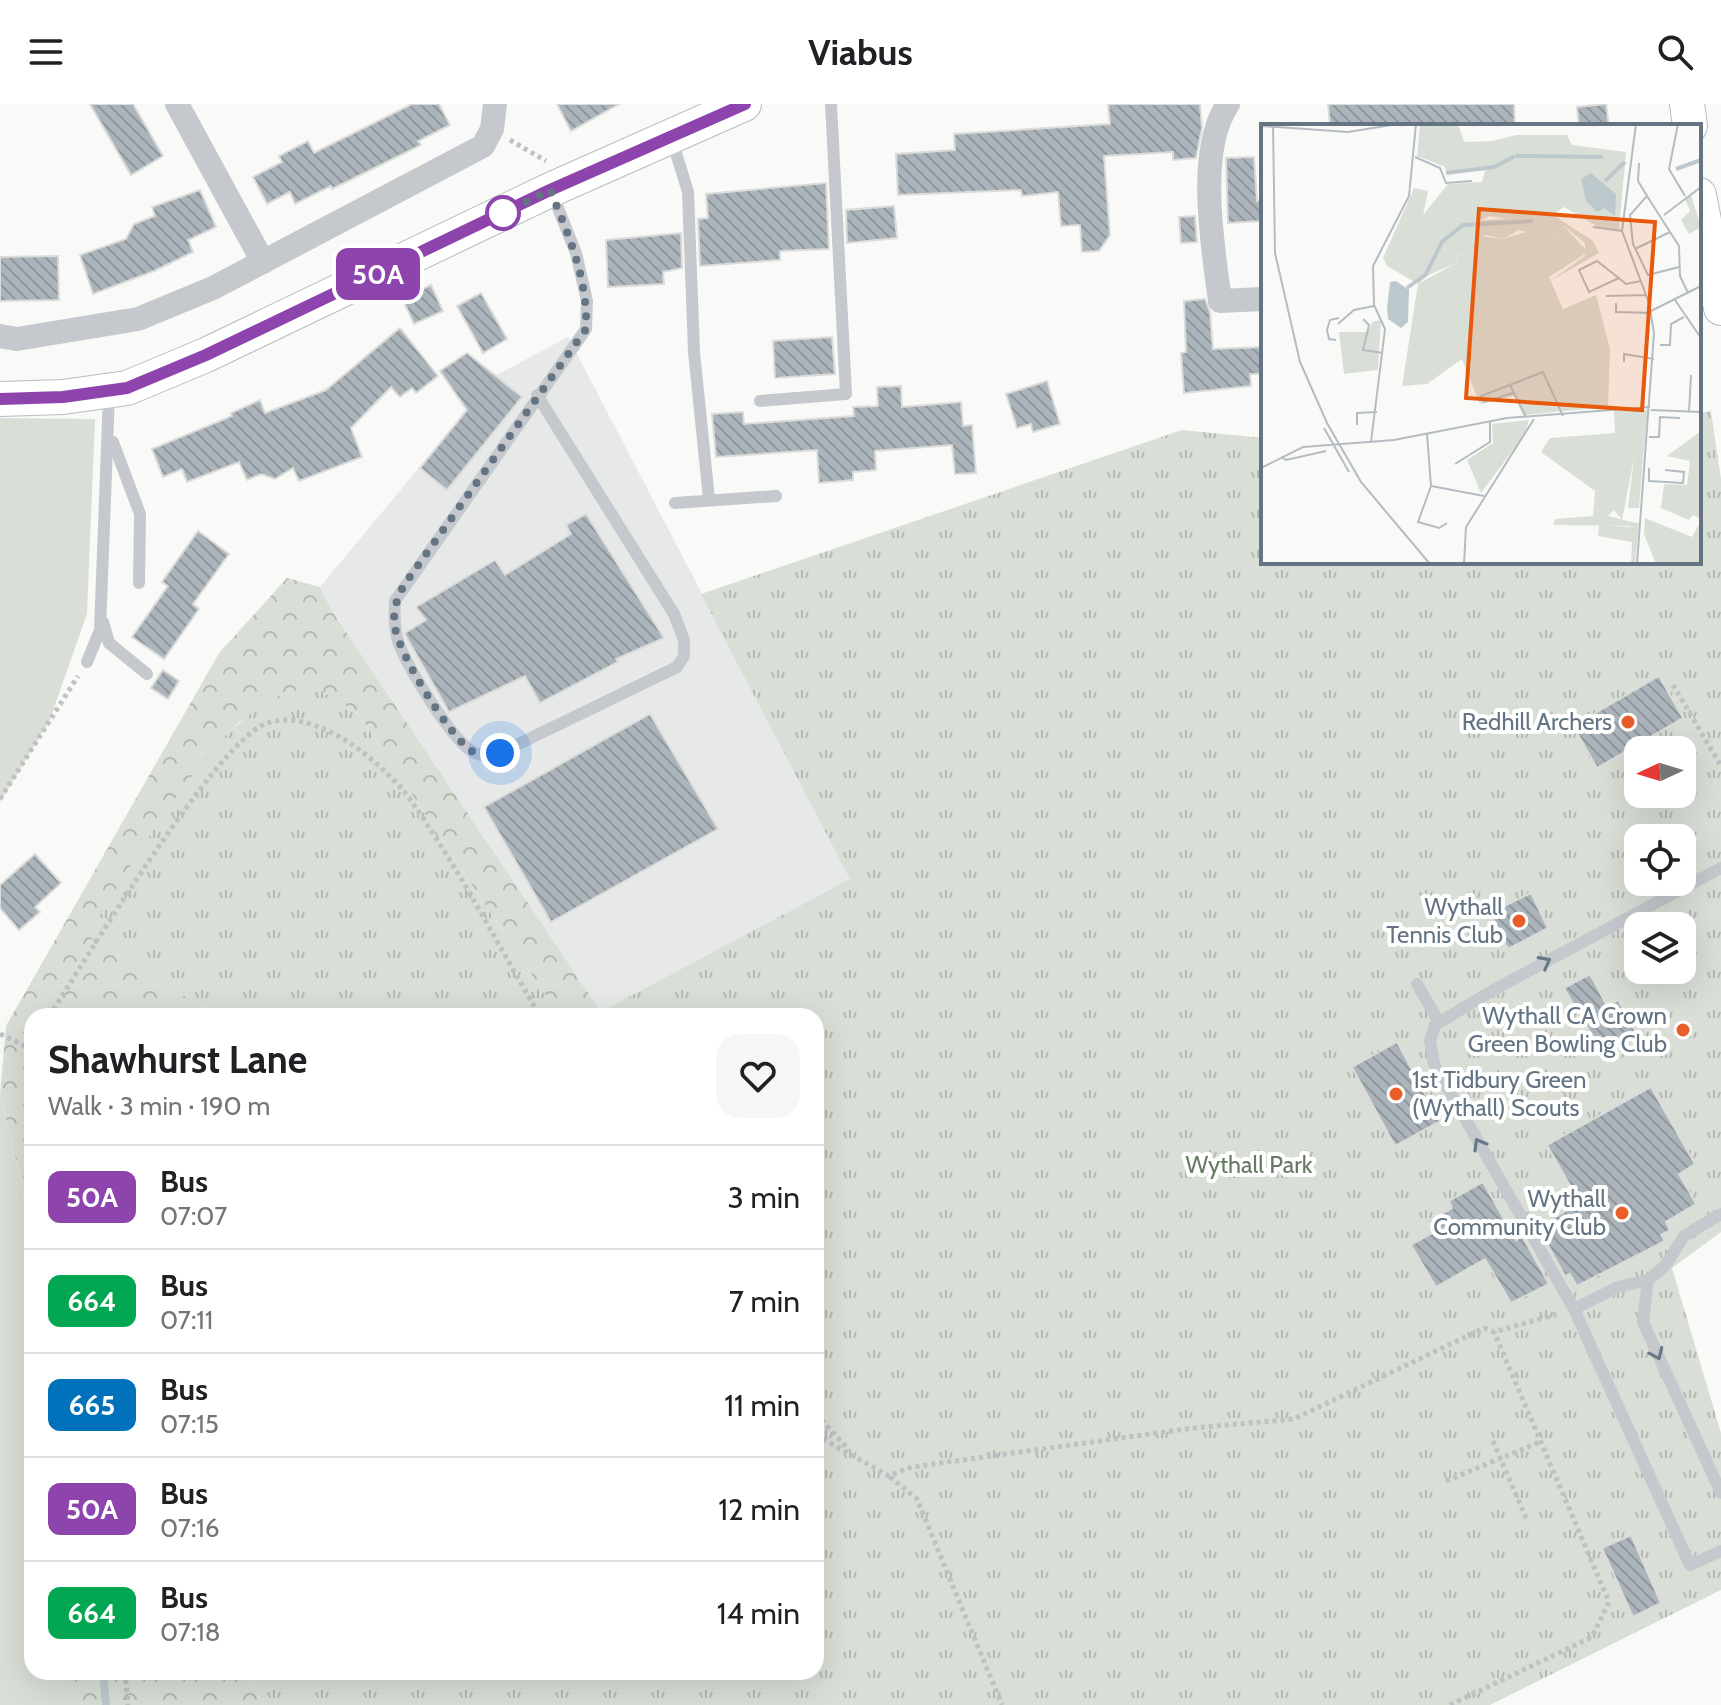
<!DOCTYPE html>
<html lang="en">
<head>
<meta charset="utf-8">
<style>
  body { margin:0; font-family:Cabin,sans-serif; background:#f6f6f6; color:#202124; height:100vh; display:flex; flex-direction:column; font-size:30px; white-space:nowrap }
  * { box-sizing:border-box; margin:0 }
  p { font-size:26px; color:#757577 }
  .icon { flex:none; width:44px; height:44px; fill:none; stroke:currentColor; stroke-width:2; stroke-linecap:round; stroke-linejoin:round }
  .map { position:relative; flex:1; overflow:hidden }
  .panel { position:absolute; left:24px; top:904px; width:800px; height:672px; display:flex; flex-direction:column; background:#fff; border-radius:24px; box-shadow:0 8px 32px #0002 }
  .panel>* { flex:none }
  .badge { padding:0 16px; border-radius:12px; font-size:28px; line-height:52px }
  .needle { width:52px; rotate:266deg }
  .fabs { position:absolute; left:1624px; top:632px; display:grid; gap:16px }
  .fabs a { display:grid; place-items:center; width:72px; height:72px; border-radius:16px; background:#fff; box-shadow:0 8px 32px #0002; font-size:40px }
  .you { position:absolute; width:40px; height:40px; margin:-20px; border:6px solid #fff; border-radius:50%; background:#1a73e8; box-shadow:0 0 0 12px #1a73e833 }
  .map>.badge { position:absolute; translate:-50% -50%; box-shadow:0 0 0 4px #fff }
  .round { display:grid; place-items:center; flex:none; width:84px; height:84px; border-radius:24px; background:#f6f6f6 }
  .summary { display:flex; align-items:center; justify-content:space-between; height:136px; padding:0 24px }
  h1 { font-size:38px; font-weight:700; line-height:60px }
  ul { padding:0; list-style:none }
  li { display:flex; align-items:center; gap:24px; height:104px; padding:0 24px; border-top:2px solid #e0e0e0 }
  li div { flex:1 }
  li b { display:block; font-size:30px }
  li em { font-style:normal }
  li .badge { min-width:88px; font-weight:700; text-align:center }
  header { display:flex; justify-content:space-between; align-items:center; height:104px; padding:0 24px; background:#fff; font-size:36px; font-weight:700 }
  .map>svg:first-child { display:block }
  .built { fill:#e7e9e8 }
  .green { fill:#d9dfd6 }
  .forest { fill:url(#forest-crowns) }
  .park { fill:url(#park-tufts); fill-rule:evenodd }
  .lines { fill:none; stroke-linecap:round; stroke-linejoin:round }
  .stream { stroke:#bdc8cd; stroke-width:8 }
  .building { fill:url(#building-back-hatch); stroke:#dbdcd9; stroke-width:2 }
  .secondary-casing { stroke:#b7bcc1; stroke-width:36 }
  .path { stroke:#bfc1c4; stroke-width:5; stroke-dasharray:4 4; stroke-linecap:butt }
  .lane { stroke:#c5c9cd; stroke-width:12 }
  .street { stroke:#c5c9cd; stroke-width:24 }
  .secondary { stroke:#fff; stroke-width:34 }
  .oneway { stroke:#697887 }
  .line-casing { stroke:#fff; stroke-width:18 }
  .line { stroke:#8e44ad; stroke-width:12 }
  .walk { stroke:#647483; stroke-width:8; stroke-dasharray:0 14.4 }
  .stop-dot { fill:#fff; stroke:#8e44ad; stroke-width:4 }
  .poi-dot { fill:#e95d28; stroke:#fff; stroke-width:3 }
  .labels { text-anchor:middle; stroke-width:8; stroke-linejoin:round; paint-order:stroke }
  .poi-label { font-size:24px; fill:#647483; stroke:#fff; text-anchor:end }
  .park-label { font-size:24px; fill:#667a63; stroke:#fff }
  .inset-river { fill:none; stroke:#bdc8cd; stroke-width:4 }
  .inset-road { fill:none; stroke:#b4bcc2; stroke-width:2 }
  .view { fill:#e8590c; fill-opacity:0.15; stroke:#e8590c; stroke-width:4 }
  .inset-edge { fill:none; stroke:#647483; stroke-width:4 }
</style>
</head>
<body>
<header><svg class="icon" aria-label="menu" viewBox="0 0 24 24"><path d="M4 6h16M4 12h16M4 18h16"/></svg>Viabus<svg class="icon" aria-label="search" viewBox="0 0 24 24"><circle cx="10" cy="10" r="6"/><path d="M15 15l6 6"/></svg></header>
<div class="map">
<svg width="1721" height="1601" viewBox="0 0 1721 1601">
  <defs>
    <pattern id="forest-crowns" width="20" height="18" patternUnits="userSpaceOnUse" patternTransform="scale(2)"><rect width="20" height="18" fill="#d9dfd6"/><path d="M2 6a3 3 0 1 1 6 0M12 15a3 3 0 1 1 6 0" fill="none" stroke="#b4b9b3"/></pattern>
    <pattern id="park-tufts" width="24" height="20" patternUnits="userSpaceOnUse" patternTransform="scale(2)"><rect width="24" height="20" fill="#d9dfd6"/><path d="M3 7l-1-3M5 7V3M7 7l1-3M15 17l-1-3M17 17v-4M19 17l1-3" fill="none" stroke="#b4b9b3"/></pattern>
    <pattern id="building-back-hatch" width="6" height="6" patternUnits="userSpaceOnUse" patternTransform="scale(2)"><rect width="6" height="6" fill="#abb4ba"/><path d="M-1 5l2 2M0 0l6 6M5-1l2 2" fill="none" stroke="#8f979d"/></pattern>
  </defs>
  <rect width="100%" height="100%" fill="#f9faf7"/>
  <polygon class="built" points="568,233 851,775 601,908 332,507 320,483 495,272"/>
  <g class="green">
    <polygon points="0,314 95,315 87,510 49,618 0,698"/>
    <polygon points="0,991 22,1080 32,1169 32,1568 70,1568 76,1601 0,1601"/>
  </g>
  <g class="forest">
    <polygon points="287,474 320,483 332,507 601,908 593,912 559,912 357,608 279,591 238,619 193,672 87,831 217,912 32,912 32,1169 22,1080 0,991 6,922 219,549"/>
    <polygon points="70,1568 246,1568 263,1601 76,1601"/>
  </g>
  <g class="park">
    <path d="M1711 307 1721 375V1128L1672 1164 1721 1329V1486L1490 1601H263L246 1568H816V912H593L850 775 701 490 1182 326 1263 334V458H1699V309ZM1638 646H1682V690H1638ZM1638 734H1682V778H1638ZM1638 822H1682V866H1638Z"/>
    <path d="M314 583 357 608 559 912H217L87 831C133 761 203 629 278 592 289 587 303 586 314 583Z"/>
  </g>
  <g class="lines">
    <polyline class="stream" points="103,1568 106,1601"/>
  </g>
  <g class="building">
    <polygon points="90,0 133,0 163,52 131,71"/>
    <polygon points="412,0 439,0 450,21 418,37 421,41 332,85 331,82 295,100 290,88 267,100 253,73 282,58 279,52 308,37 314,49"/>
    <polygon points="557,0 619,0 571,27"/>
    <polygon points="1108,0 1200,0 1202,24 1196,54 1173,56 1173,48 1104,52 1110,131 1099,147 1082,148 1080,121 1061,122 1058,88 1022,92 1021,86 898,91 896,50 955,46 954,30 1110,20"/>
    <polygon points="1328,0 1514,0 1515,22 1330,22"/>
    <polygon points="1606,0 1609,22 1579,22 1577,3"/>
    <polygon points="1254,53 1257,97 1263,96 1263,117 1228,119 1226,54"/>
    <polygon points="826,79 829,145 780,147 780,156 700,162 698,115 708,114 706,90"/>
    <polygon points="200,86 216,123 188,136 193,148 154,167 93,190 80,151 126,135 134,120 155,112 152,103"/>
    <polygon points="894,102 897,134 847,139 846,106"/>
    <polygon points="1195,112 1197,138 1181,139 1179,113"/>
    <polygon points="681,129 682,164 663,168 664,180 608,183 606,136"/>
    <polygon points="58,152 59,196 0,197 0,153"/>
    <polygon points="431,181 443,207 414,220 402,194"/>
    <polygon points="481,189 507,235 483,249 457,202"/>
    <polygon points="1205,195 1210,208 1213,245 1263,243 1263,270 1250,270 1251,282 1184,289 1181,249 1186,248 1184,197"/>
    <polygon points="400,224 438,272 416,289 412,284 400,293 391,283 351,324 362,353 299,377 293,364 275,375 261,370 247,376 239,358 187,378 182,365 163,373 152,345 232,312 231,309 260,296 265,309 326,286"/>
    <polygon points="832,233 835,270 775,274 773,237"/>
    <polygon points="467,249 522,293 447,386 420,364 467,306 440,267"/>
    <polygon points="1047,277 1060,320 1033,328 1031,320 1017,324 1006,290"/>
    <polygon points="901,282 902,303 961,298 963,322 972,321 976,369 955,370 952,341 875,347 876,366 853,368 853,376 819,379 817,346 716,353 712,310 743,308 744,320 854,312 853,303 878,302 877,283"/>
    <polygon points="586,410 664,534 616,555 618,558 540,599 525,572 449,608 406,532 405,529 426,516 416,503 495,456 505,471 571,430 566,421"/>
    <polygon points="198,427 229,450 193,500 199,505 164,555 132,533 168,482 162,478"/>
    <polygon points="163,566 179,577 168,595 151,584"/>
    <polygon points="1659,572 1683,614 1597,664 1573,622"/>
    <polygon points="650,610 718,725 551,818 484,703"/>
    <polygon points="35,750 61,779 35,803 40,808 19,826 0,804 0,781"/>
    <polygon points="1531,789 1548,824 1508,845 1490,809"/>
    <polygon points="1590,870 1607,902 1618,896 1636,928 1602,948 1564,884"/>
    <polygon points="1397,938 1440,1017 1395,1042 1352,963"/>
    <polygon points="1651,983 1695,1060 1679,1070 1696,1100 1666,1118 1670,1126 1661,1131 1665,1137 1577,1182 1570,1170 1565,1172 1538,1123 1580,1099 1547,1041"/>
    <polygon points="1483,1078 1516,1136 1522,1132 1549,1180 1511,1199 1485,1155 1436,1183 1411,1141 1434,1128 1429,1117 1452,1104 1449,1097"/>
    <polygon points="1631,1431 1661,1499 1633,1513 1602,1444"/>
  </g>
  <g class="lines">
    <g class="secondary-casing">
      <g id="secondary">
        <polyline points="1687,0 1690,22"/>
        <polyline points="1699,91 1721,204"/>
        <polyline points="0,295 63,293 127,284 206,251 550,86 744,0"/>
      </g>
    </g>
    <g class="path">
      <polyline points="510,36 546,57"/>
      <polyline points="1673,581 1721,662"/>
      <polyline points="0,695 78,572"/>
      <path d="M49 912C86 856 214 641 265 620 314 600 385 660 412 698 459 765 498 841 540 912"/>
      <polyline points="0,930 32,945"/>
      <polyline points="816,1310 849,1346"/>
      <polyline points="816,1331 889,1372 912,1363 1193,1324 1294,1315 1484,1224 1494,1228 1557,1210"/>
      <polyline points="1493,1337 1526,1414"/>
      <polyline points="890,1373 917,1395 1002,1601"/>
      <polyline points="1446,1377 1540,1338"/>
      <polyline points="125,1568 128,1601"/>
      <polyline points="1450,1601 1592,1533 1609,1498 1494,1228"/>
    </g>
    <g class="lane">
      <polyline points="672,36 688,88 694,248 709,395"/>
      <path d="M537 291 674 510 684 536V552L677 563 500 649C491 651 484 653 475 649 454 640 408 564 399 540 394 526 394 512 395 497L586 225 587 197 576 149 552 89"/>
      <polyline points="760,297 846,290 831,0"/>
      <polyline points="113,338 140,410 139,479"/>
      <polyline points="675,399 776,392"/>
      <polyline points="103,518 109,539 147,570"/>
      <polyline points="87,558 100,526 109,290"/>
      <polyline points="1721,764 1497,884 1435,921 1430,937 1434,960 1574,1205 1690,1461 1721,1447"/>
      <polyline points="1417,880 1439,918"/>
      <polyline points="1648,1176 1643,1218 1721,1389"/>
      <polyline points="1574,1205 1618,1183 1648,1176 1665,1162 1684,1132 1721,1110"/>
    </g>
    <g class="street">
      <polyline points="177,0 263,158"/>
      <path d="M1228 0C1196 47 1213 143 1220 197L1263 195"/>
      <polyline points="0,232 17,235 138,215 213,184 483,42 492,25 495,0"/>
    </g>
    <use href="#secondary" class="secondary"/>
  </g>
  <defs><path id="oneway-chevron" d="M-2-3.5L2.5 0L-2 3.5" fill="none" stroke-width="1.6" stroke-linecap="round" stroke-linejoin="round" transform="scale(2)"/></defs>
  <g class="oneway">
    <use href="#oneway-chevron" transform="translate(1545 858) rotate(-28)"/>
    <use href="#oneway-chevron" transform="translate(1479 1040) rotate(-120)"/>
    <use href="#oneway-chevron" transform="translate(1657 1250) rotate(66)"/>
  </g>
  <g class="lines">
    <g class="line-casing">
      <polyline id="line" points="0,295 63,293 127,284 206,251 550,86 745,0"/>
    </g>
    <use href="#line" class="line"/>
    <path class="walk" d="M500 649C489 651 480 653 470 646 448 629 399 551 395 523 392 507 397 495 404 481L586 225C588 175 569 132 550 86L498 112 503 109"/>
  </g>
  <circle class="stop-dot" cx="503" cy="109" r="16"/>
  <g class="poi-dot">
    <circle cx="1628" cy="618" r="8"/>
    <circle cx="1519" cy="817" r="8"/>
    <circle cx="1683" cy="926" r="8"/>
    <circle cx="1396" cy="990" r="8"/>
    <circle cx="1622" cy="1109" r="8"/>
  </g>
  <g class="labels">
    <g class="poi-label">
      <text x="1612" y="626">Redhill Archers</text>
      <text x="1503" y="811">Wythall<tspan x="1503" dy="28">Tennis Club</tspan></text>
      <text x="1667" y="920">Wythall CA Crown<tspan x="1667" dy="28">Green Bowling Club</tspan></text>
      <text x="1412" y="984" text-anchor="start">1st Tidbury Green<tspan x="1412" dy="28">(Wythall) Scouts</tspan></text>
      <text x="1606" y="1103">Wythall<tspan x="1606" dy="28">Community Club</tspan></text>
    </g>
    <g class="park-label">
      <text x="1249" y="1069">Wythall Park</text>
    </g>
  </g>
  <g transform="translate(1261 20)">
    <rect width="440" height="440" fill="#f9faf7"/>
    <path d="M159 0H197L203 18 232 17V39L253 52 255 11H306L311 21 365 28 358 106 337 103 303 83 292 91 256 97 229 92 182 112 166 145 168 151 157 160 126 142 122 134 153 64 167 67 162 91 187 60 221 58 224 46 185 49 184 43 156 32ZM430 71 440 103 428 110 420 96 429 87 424 75ZM120 196 117 246 83 250 78 208H107L111 198ZM387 286 382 334H373L361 396 353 386 357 371 345 365 334 367 280 328 289 314 354 309 353 287ZM268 296 264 310 220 369 206 336 232 319 231 300ZM440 307V395L432 391 428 396 400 384 403 360 426 361 429 337 406 332ZM384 394 431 413 440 397V440H395L383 410ZM371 398 378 399 374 440H370L371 418 337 412 338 401 368 403Z" fill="#d9dfd6"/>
    <path d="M255 11 258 16 253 52 232 39V17ZM292 91 332 117 338 129 289 157 324 132V119L302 101 292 115 258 106 242 115 225 111 214 115 197 130 195 139 168 151 166 145 182 112 200 98ZM373 334H382L378 384H367ZM345 365 357 371 355 384 347 392 371 398V402L292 401 294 395 332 392 334 367Z" fill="#d9dfd6"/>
    <path d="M302 101 327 128 288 153 302 185 335 171 349 225 347 283 262 291 253 272 219 280 201 235 166 260 141 262 157 160 195 139 199 126 220 112 242 115 272 106 292 115Z" fill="#d9dfd6"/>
    <path d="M330 49 355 70 354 92 343 84 336 88 325 77 320 55ZM135 157 148 166 147 198 140 204 127 195 126 185 129 158Z" fill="#bdc8cd"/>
    <path class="inset-river" d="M255 32 342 33M415 45 440 36M185 49 233 43 254 32M344 57 364 38M146 164 165 150 181 118 202 101 272 97"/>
    <path class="inset-road" d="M12 0 14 129 39 238 66 299 100 358 169 440M375 0 361 107 388 179 393 209 376 440M417 0 408 45 424 72M0 2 87 8 137 0M154 33 179 44 185 59 211 57M378 39 377 57 386 72 369 91 372 120 387 151 418 143M386 72 418 122 419 152 427 169M403 91 440 63M332 103 361 107M374 125 409 108M358 154 328 168 318 146 336 137 359 155 365 160 380 157M345 172 385 171M414 176 440 214M355 179V188L391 189M390 187 440 162M102 195 108 201 102 226 122 229M77 200 93 186 113 182M75 216 68 215 66 206 69 196 78 194M399 221H409L410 200 423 193M363 238V230L393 235M249 261 265 293M252 269 223 278 220 272 282 248 302 292M390 286 440 288M428 288 430 251M96 301V289L116 288M63 304 88 348M166 310 170 362 223 372M388 313H398L399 293 419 294M110 318 124 205 113 181 112 142 148 72 155 0M20 333 25 336 65 327M194 340 229 318V297M0 344 42 323 133 316 246 294 389 283M388 344V357L422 359 423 348 404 346M170 362 157 398 178 404 186 399M203 440 205 403 273 295"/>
    <path class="view" d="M218 85 394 98 381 286 205 274Z"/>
    <rect width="440" height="440" class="inset-edge"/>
  </g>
</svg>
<div class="fabs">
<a><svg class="needle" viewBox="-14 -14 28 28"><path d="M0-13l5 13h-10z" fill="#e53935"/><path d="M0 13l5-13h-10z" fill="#757577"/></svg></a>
<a><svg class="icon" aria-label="locate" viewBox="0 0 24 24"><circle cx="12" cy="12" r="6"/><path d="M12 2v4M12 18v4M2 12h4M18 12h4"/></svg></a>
<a><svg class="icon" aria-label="layers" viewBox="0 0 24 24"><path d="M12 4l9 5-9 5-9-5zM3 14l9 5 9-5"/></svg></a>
</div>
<div class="you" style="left:500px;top:649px"></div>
<b class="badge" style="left:378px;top:170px;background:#8e44ad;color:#fff">50A</b>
<section class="panel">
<div class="summary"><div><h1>Shawhurst Lane</h1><p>Walk · 3 min · 190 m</p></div><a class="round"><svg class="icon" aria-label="heart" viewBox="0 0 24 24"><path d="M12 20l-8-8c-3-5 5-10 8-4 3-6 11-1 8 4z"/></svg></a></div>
<ul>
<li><span class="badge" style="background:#8e44ad;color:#fff">50A</span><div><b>Bus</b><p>07:07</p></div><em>3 min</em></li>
<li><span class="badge" style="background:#00a651;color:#fff">664</span><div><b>Bus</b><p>07:11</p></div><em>7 min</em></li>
<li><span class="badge" style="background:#0072bc;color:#fff">665</span><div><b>Bus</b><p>07:15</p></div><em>11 min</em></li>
<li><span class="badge" style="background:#8e44ad;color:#fff">50A</span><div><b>Bus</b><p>07:16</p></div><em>12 min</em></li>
<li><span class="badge" style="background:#00a651;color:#fff">664</span><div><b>Bus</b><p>07:18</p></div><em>14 min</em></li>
</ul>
</section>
</div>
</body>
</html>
